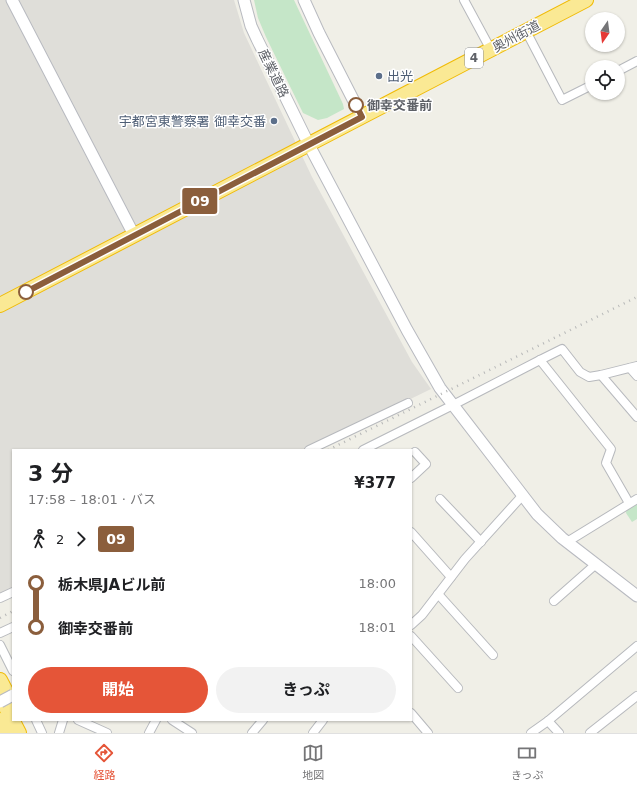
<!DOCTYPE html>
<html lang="ja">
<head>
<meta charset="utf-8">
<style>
  body { margin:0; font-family:"DejaVu Sans","Noto Sans JP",sans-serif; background:#f2f2f2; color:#202124; height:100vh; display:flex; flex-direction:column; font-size:15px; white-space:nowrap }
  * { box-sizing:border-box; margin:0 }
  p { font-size:13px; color:#757577 }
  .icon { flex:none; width:22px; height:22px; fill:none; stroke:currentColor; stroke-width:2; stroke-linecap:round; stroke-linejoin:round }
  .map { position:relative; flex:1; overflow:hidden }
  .side { position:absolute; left:12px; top:449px; width:400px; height:272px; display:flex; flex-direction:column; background:#fff; border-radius:0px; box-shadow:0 1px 3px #0004 }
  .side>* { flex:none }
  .badge { padding:0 8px; border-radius:3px; font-size:14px; line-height:26px }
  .needle { width:26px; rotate:194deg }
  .tools { position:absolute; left:585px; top:12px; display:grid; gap:8px }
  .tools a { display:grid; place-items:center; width:40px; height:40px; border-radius:50%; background:#fff; box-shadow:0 1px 3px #0004; font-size:20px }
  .map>.badge { position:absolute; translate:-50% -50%; box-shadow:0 0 0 2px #fff }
  .legs { display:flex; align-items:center; gap:6px; height:44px; padding:0 16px; font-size:13px }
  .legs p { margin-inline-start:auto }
  .head { display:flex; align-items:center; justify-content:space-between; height:68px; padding:0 16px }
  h1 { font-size:22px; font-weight:700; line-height:30px }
  .action { display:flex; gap:8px; margin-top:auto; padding:8px 16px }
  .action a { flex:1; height:46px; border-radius:24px; background:#e55538; color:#fff; font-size:16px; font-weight:700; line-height:46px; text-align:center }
  .action a+a { background:#f2f2f2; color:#202124 }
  ul { padding:0 16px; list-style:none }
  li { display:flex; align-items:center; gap:14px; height:44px; font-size:15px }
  li i { display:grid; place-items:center; width:6px; height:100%; margin:0 5px; background:currentColor }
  li i::after { content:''; width:10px; height:10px; margin:-5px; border:3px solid; border-radius:50%; background:#fff }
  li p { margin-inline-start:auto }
  li:first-child i { background:linear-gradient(#0000 50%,currentColor 0) }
  li:last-child i { background:linear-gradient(currentColor 50%,#0000 0) }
  .dock { display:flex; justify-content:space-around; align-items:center; height:56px; border-top:1px solid #e0e0e0; background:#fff; font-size:11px; color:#757577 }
  .dock a { display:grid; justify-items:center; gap:2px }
  .dock .selected { color:#e55538 }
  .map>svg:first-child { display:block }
  .industrial { fill:#dfded9 }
  .green { fill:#c5e6c8 }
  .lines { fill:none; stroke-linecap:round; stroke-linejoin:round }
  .street-casing { stroke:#b7b9bd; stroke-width:10 }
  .secondary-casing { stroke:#b8bac0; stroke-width:13 }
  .highway-casing { stroke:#f0bb07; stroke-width:16 }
  .street { stroke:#fff; stroke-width:8 }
  .secondary { stroke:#fff; stroke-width:11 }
  .highway { stroke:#fae994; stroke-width:14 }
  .rail { stroke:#b7b8b8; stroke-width:2.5; stroke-dasharray:1 5; stroke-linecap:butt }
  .secondary-bridge-casing { stroke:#b8bac0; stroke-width:13; stroke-linecap:butt }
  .secondary-bridge { stroke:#fff; stroke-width:11 }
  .line-1-casing { stroke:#fff; stroke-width:9 }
  .line-1 { stroke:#8b5e3c; stroke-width:6 }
  .service-dot { fill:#5c6f8a; stroke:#fff; stroke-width:1.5 }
  .stop-1-dot { fill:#fff; stroke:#8b5e3c; stroke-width:2 }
  .labels { text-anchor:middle; stroke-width:3; stroke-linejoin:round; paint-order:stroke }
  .shield { fill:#fff; stroke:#8e9095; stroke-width:1 }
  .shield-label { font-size:12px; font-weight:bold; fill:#5e6167 }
  .street-label { font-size:13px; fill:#5e6167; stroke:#fff }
  .service-label { font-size:13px; fill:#4e5e75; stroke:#fff; text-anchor:start }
  .stop-label { font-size:13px; font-weight:bold; fill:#5e6167; stroke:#fff; text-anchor:start }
</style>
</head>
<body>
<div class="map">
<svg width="637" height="733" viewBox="0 0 637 733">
  <rect width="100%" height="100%" fill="#f0efe7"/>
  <polygon class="industrial" points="0,0 234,0 244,33 312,177 412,362 431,389 306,450 13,450 13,593 0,599"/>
  <g class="green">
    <polygon points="254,0 294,0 343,104 344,109 327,118 318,120 303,113 266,37 258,18"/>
    <polygon points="637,502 637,519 632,522 626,513 627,508"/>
  </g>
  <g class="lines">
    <g class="street-casing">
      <g id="street">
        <polyline points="464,0 491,50"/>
        <polyline points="526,31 562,100 592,85"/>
        <polyline points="618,71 637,61"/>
        <polyline points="540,360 611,449 606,463 629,503"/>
        <polyline points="630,368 637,376"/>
        <polyline points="601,375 637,417"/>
        <polyline points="309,450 408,403"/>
        <polyline points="363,450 453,405 540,360 562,349 580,372 589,377 601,375 637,366"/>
        <polyline points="411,478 426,464 415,452"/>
        <polyline points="440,499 481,542"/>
        <polyline points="411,532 451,577"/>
        <polyline points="567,542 637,499"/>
        <polyline points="438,594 493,655"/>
        <polyline points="0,598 13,592"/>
        <polyline points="554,601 596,564"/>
        <polyline points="411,625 422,615 465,559 522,496"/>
        <polyline points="0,633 13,627"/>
        <polyline points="411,636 458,688"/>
        <polyline points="0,645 13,671"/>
        <polyline points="411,713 428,733"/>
        <polyline points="36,720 42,733"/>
        <polyline points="78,720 107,733"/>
        <polyline points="172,720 192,733"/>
        <polyline points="548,721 559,733"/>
        <polyline points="59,733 63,720"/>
        <polyline points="149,733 156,720"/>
        <polyline points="252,733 263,720"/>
        <polyline points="313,733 323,720"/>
        <polyline points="531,733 548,721 637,646"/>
        <polyline points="590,733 637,696"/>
      </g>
    </g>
    <g class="secondary-casing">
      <g id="secondary">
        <polyline points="12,0 134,235"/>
        <polyline points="244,0 251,26 257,39 309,145 407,330 440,388 537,514 562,538 637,596"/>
        <polyline points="304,0 319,33 362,117"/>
      </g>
    </g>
    <g class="highway-casing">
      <g id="highway">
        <polyline points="0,305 586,0"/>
        <polyline points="0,680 12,703"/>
        <polyline points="0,696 19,733"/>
        <polyline points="0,720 7,733"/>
      </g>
    </g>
    <use href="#street" class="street"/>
    <use href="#secondary" class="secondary"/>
    <use href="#highway" class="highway"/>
    <g class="rail">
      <polyline points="328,450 637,297"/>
      <polyline points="0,618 13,611"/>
    </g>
    <g class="secondary-bridge-casing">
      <polyline id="secondary-bridge" points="0,702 13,695"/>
    </g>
    <use href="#secondary-bridge" class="secondary-bridge"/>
  </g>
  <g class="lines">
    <g class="line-1-casing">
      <polyline id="line-1" points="26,292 362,117 356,105"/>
    </g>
    <use href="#line-1" class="line-1"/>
  </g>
  <g class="service-dot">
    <circle cx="379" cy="76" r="4"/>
    <circle cx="274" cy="121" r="4"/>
  </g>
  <g class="stop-1-dot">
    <circle cx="356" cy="105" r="7"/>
    <circle cx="26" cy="292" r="7"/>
  </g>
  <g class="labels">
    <rect class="shield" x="465" y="48" width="18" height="20" rx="3"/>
    <g class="shield-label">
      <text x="474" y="62">4</text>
    </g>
    <g class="street-label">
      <text transform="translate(516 36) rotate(-28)" y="5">奥州街道</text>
      <text transform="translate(274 73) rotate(64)" y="5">産業道路</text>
    </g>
    <g class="service-label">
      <text x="387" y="81">出光</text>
      <text x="266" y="126" text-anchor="end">宇都宮東警察署 御幸交番</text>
    </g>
    <g class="stop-label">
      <text x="367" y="110">御幸交番前</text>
    </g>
  </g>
</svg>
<div class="tools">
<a><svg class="needle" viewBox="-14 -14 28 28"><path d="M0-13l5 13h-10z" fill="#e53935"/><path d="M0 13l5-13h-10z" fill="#757577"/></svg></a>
<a><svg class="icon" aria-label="locate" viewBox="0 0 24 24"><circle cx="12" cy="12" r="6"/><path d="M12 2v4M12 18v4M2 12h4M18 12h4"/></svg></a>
</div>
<b class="badge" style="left:200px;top:201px;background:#8b5e3c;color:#fff">09</b>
<section class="side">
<div class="head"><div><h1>3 分</h1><p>17:58 – 18:01 · バス</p></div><b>¥377</b></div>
<div class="legs"><svg class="icon" aria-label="walk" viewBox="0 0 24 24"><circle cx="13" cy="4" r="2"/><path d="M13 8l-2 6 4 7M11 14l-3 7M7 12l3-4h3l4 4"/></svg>2<svg class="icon" aria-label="forward" viewBox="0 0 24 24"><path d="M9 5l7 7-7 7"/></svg><b class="badge" style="background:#8b5e3c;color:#fff">09</b></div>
<ul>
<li><i style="color:#8b5e3c"></i><b>栃木県JAビル前</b><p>18:00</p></li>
<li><i style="color:#8b5e3c"></i><b>御幸交番前</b><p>18:01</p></li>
</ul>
<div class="action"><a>開始</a><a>きっぷ</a></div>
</section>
</div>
<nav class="dock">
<a class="selected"><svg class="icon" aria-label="directions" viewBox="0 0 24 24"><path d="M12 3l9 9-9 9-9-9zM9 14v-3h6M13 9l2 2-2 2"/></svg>経路</a>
<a><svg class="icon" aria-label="map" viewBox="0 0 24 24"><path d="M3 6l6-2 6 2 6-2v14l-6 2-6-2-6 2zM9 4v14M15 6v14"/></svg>地図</a>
<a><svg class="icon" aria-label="tickets" viewBox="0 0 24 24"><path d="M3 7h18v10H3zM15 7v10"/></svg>きっぷ</a>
</nav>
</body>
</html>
